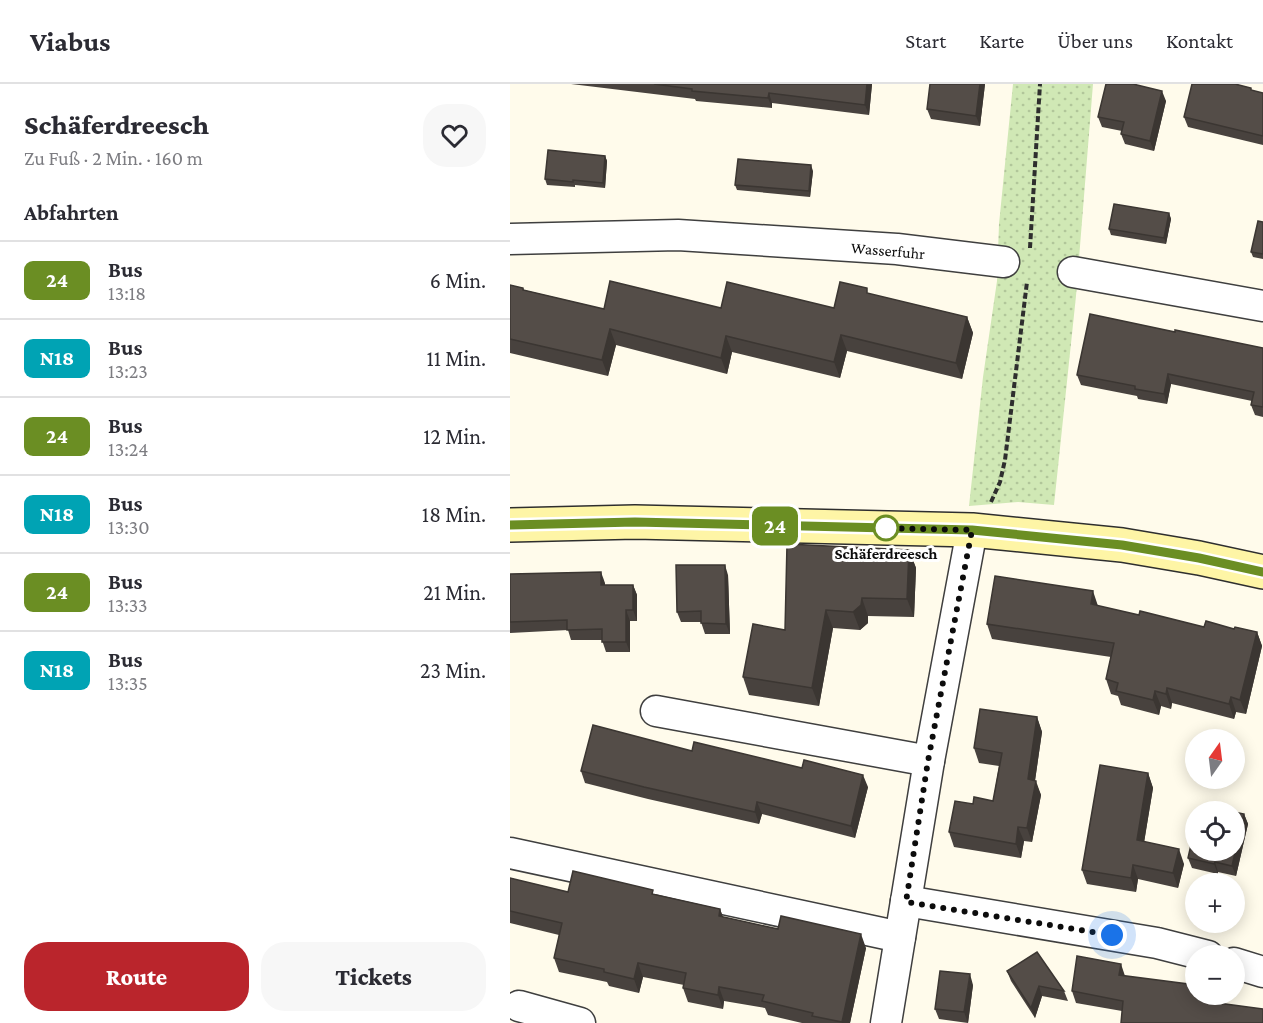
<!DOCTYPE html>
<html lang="de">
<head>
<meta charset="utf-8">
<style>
  body { margin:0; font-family:"Crimson Pro",serif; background:#f7f7f7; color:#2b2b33; height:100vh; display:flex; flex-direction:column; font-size:22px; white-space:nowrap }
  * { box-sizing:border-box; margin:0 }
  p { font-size:20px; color:#7c7c81 }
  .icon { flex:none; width:33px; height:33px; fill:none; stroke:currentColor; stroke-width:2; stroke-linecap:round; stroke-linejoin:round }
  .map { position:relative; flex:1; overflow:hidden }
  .drawer { display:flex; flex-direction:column; background:#fff; width:510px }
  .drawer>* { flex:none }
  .badge { padding:0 12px; border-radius:9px; font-size:21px; line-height:39px }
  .needle { width:39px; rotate:14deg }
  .controls { position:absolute; left:675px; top:645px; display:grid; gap:12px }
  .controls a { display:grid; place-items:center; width:60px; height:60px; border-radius:50%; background:#fff; box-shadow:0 3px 15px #0003; font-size:30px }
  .you { position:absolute; width:30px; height:30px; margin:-15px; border:4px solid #fff; border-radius:50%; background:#1a73e8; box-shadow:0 0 0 9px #1a73e833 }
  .map>.badge { position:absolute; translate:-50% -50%; box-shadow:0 0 0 3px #fff }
  h2 { padding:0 24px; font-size:22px; line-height:54px }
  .round { display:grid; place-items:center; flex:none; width:63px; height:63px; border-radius:24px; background:#f7f7f7 }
  .headline { display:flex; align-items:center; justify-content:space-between; height:102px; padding:0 24px }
  h1 { font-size:28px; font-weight:800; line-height:45px }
  .primary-button { display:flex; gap:12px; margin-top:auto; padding:12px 24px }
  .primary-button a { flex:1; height:69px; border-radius:24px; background:#ba252c; color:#fff; font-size:24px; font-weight:800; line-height:69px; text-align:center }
  .primary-button a+a { background:#f7f7f7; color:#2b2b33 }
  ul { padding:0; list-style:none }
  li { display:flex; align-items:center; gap:18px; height:78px; padding:0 24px; border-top:2px solid #e1e1e2 }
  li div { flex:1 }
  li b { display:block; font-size:22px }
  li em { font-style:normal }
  li .badge { min-width:66px; font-weight:700; text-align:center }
  header { display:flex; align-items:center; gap:36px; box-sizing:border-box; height:84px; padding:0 30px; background:#fff; border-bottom:2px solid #e1e1e2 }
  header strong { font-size:28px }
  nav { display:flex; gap:33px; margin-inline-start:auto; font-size:21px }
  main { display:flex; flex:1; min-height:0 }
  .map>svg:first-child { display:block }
  .park { fill:url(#park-dots) }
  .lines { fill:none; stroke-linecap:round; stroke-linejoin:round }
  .minor-casing { stroke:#3f3f3f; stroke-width:33 }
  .secondary-casing { stroke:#2e2e2e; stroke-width:36 }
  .path { stroke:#2e2e2e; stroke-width:4; stroke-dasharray:6 3; stroke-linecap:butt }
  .minor { stroke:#fff; stroke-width:30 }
  .secondary { stroke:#fef5a6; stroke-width:33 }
  .wall { fill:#48423e }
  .shaded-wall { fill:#3b3632 }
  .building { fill:#544d48; stroke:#3b3632; stroke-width:1.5 }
  .line-casing { stroke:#fff; stroke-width:14 }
  .line { stroke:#6b8e23; stroke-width:9 }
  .walk { stroke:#0c0c0c; stroke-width:6; stroke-dasharray:0 10.8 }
  .stop-dot { fill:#fff; stroke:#6b8e23; stroke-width:3 }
  .labels { text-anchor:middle; stroke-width:6; stroke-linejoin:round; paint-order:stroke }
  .street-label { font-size:16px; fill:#0c0c0c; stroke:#fff }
  .stop-label { font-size:16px; font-weight:bold; fill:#0c0c0c; stroke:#fff }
</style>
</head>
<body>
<header>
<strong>Viabus</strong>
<nav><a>Start</a><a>Karte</a><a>Über uns</a><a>Kontakt</a></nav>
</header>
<main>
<section class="drawer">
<div class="headline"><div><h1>Schäferdreesch</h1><p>Zu Fuß · 2 Min. · 160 m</p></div><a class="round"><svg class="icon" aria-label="heart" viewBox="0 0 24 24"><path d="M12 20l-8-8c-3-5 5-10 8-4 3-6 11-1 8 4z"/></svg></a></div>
<h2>Abfahrten</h2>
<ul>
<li><span class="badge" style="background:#6b8e23;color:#fff">24</span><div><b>Bus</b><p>13:18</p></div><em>6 Min.</em></li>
<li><span class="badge" style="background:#00a3b4;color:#fff">N18</span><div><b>Bus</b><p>13:23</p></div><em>11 Min.</em></li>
<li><span class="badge" style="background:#6b8e23;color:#fff">24</span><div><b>Bus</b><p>13:24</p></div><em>12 Min.</em></li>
<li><span class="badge" style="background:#00a3b4;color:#fff">N18</span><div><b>Bus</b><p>13:30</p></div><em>18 Min.</em></li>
<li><span class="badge" style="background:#6b8e23;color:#fff">24</span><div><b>Bus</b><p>13:33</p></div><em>21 Min.</em></li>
<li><span class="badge" style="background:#00a3b4;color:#fff">N18</span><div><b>Bus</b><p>13:35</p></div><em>23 Min.</em></li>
</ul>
<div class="primary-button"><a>Route</a><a>Tickets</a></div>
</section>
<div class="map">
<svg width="753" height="939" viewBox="0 0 753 939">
  <defs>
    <pattern id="park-dots" width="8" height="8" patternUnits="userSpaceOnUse" patternTransform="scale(1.5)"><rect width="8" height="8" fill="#d0e8b5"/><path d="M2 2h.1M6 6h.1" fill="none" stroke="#b1c69a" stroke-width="1.8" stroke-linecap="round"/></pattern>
  </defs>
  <rect width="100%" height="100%" fill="#fffbeb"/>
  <polygon class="park" points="503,0 583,0 566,212 544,421 508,418 459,422 473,293 487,197 489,140"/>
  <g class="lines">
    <g class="minor-casing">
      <g id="minor">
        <polyline points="0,155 168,151 387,165 494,178"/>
        <polyline points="563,188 753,222"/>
        <polyline points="146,627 419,677"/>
        <polyline points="0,769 390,853"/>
        <polyline points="396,817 647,859 698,872"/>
        <polyline points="724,879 753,888"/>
        <polyline points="9,922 70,939"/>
        <polyline points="376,939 419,677 462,446"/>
      </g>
    </g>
    <g class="secondary-casing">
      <polyline id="secondary" points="0,441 125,438 462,446 612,461 689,474 753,488"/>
    </g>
    <g class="path">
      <polyline points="520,164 530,0"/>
      <polyline points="481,418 490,398 495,376 517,198"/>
    </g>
    <use href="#minor" class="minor"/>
    <use href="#secondary" class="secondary"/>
  </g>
  <g class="wall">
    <polygon points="61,0 362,0 359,31 262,19 262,24 186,17 185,15"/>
    <polygon points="475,0 470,42 421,35 417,25"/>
    <polygon points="629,1 656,17 644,67 615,60 611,50 612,47 592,43 588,33"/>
    <polygon points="742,7 753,9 753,61 678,43 674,33"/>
    <polygon points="95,72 97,77 95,104 65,101 65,103 37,101 35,95"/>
    <polygon points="303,87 300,113 227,106 225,101"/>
    <polygon points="659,129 661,135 656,160 601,151 599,145"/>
    <polygon points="753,138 753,175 743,173 741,168"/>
    <polygon points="0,201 13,204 14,206 94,225 211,224 324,224 359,210 457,233 463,249 452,295 337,267 330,294 222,268 217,290 106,261 98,292 0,269"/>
    <polygon points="665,248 753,264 753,333 745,331 741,321 742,317 661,300 657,320 628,315 627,312 571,301 567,291"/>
    <polygon points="399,466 406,484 404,533 358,532 358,539 350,546 323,544 309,622 239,611 233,593 275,546"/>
    <polygon points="0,490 95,499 95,501 123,501 127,511 127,537 120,537 120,568 96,568 92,556 61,556 58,546 0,549"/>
    <polygon points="218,491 220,550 195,550 191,538 171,538 167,528"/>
    <polygon points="588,522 629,531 694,543 724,545 747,548 752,562 736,630 726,628 724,635 662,619 661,625 651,622 649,631 611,621 608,612 601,610 596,595 601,573 482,555 477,540"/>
    <polygon points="527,633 532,648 525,697 531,711 522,758 514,757 511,774 444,763 439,748 463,720 483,717 489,682 469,679 464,664"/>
    <polygon points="182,667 358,703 345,754 252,730 249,740 138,715 75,699 71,687"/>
    <polygon points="638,689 643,704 634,758 674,780 668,804 628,795 626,808 577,800 572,786"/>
    <polygon points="734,730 738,740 726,792 708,788 708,790 682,784 678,774 686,766"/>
    <polygon points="0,794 58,808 145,810 210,825 213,833 356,864 340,939 292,939 258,931 255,924 214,917 213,925 178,918 173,904 174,901 133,893 129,909 99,902 97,898 49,888 44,874 49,851 0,839"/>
    <polygon points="497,887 554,907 558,917 532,912 525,934 501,897"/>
    <polygon points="615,892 699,914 612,927 566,919 562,907"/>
    <polygon points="463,901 458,939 429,935 425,925"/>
  </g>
  <g class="shaded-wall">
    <polygon points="357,0 362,0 359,31 355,21"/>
    <polygon points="470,0 475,0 470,42 466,32"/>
    <polygon points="652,7 656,17 644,67 640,57"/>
    <polygon points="259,9 262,19 262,24 258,14"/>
    <polygon points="95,72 97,77 95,104 93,99"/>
    <polygon points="301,81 303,87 300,113 299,107"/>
    <polygon points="659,129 661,135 656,160 654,154"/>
    <polygon points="457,233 463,249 452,295 446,279"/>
    <polygon points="100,245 106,261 98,292 92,276"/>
    <polygon points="331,251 337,267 330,294 324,278"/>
    <polygon points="216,252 222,268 217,290 211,274"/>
    <polygon points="658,290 661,300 657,320 654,310"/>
    <polygon points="399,466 406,484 404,533 397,515"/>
    <polygon points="215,481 218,491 220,550 216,540"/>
    <polygon points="91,488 95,499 95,511 91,501"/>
    <polygon points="123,501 127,511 127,537 123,526"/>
    <polygon points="583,507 588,522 581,520"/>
    <polygon points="352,514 358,532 358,539 350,546 343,528"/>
    <polygon points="116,526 120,537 120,568 116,558"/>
    <polygon points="316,526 323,544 309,622 302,604"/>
    <polygon points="747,548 752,562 736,630 730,616"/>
    <polygon points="657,604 662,619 661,625 656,610"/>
    <polygon points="645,607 651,622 649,631 643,616"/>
    <polygon points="721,613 726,628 724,635 719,620"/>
    <polygon points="527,633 532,648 523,710 518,695"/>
    <polygon points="638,689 643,704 632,771 627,756"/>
    <polygon points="353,691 358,703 345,754 341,742"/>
    <polygon points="526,697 531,711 522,758 517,744"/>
    <polygon points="247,718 252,730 249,740 245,728"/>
    <polygon points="734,730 738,740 726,792 722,782"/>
    <polygon points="508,743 514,757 511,774 506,760"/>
    <polygon points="669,765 674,780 668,804 663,789"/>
    <polygon points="705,778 708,788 708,790 704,780"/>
    <polygon points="623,781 628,795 626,808 621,794"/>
    <polygon points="210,825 215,839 209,832"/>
    <polygon points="351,850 356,864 340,939 332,939"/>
    <polygon points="128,879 133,893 129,909 124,895"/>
    <polygon points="611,880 615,892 609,891"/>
    <polygon points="460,890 463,901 458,939 454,928"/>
    <polygon points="529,902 532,912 525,934 521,924"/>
    <polygon points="209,903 214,917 213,925 208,911"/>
    <polygon points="694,910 698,910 699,914 698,928 693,917"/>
  </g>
  <g class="building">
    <polygon points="144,0 357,0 355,21 259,9 258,14 182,7 182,5"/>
    <polygon points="420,0 470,0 466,32 417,25"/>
    <polygon points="596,0 623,0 652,7 640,57 611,50 614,38 588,33"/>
    <polygon points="682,0 725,0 741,4 741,6 753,9 753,52 674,33"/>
    <polygon points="38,66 95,72 93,99 63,96 63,98 35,95"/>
    <polygon points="228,75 301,81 299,107 225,101"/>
    <polygon points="604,120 659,129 654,154 599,145"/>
    <polygon points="748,137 753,138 753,170 741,168"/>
    <polygon points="100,197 211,224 217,198 324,224 330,198 357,204 357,209 457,233 446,279 331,251 324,278 216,252 211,274 100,245 92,276 0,255 0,201 13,204 13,206 94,225"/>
    <polygon points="580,230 665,248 665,246 753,264 753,323 741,321 744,308 658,290 654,310 625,305 625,302 567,291"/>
    <polygon points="277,460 399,466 397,515 352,514 351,521 343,528 316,526 302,604 233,593 243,540 275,546"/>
    <polygon points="166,481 215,481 216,540 191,539 191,527 167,528"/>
    <polygon points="91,488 91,501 123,501 123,526 116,526 116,558 92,558 92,545 57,546 57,536 0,538 0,490"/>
    <polygon points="485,492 583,507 581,520 629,531 630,527 694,543 696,537 724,545 725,543 747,548 730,616 721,613 719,620 657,604 656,610 645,607 643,616 606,607 608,599 596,595 604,559 477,540"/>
    <polygon points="470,625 527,633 518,695 526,697 517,744 508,743 506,760 439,748 445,717 463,720 464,713 483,717 492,669 464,664"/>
    <polygon points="83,641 182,667 184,658 292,684 294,676 353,691 341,742 247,718 245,728 134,703 71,687"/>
    <polygon points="590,681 638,689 627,756 669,765 663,789 623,781 621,794 572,786"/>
    <polygon points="706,723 723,728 705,728"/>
    <polygon points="724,728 734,730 722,782 705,778 704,780 678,774 685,743 686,766 724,766"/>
    <polygon points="63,787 143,806 142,810 210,825 209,832 268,845 271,832 351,850 332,938 302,932 303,929 252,917 254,911 209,903 208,911 173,904 176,889 128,879 124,895 94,888 94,885 44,874 52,839 0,827 0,794 58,808"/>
    <polygon points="527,868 554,907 529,902 521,924 497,887"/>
    <polygon points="567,872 611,880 609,891 686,901 686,910 694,910 693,917 753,925 753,939 611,939 613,917 562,907"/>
    <polygon points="430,887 460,890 454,928 425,925"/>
  </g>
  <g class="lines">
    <g class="line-casing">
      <polyline id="line" points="0,441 125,438 462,446 612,461 689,474 753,488"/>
    </g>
    <use href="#line" class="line"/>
    <polyline class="walk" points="376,444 373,444 462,446 418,677 396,818 602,851"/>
  </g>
  <circle class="stop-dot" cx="376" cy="444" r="12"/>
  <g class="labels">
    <g class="street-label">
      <text transform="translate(378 166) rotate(5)" y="6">Wasserfuhr</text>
    </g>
    <g class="stop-label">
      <text x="376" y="475">Schäferdreesch</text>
    </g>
  </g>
</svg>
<div class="controls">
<a><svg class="needle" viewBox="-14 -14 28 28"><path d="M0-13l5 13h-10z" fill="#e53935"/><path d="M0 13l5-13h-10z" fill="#7c7c81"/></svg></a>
<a><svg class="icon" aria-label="locate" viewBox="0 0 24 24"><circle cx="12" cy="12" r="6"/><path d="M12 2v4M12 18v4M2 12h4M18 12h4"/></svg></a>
<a>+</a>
<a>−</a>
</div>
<div class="you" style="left:602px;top:851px"></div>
<b class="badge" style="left:265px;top:442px;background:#6b8e23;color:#fff">24</b>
</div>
</main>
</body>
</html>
